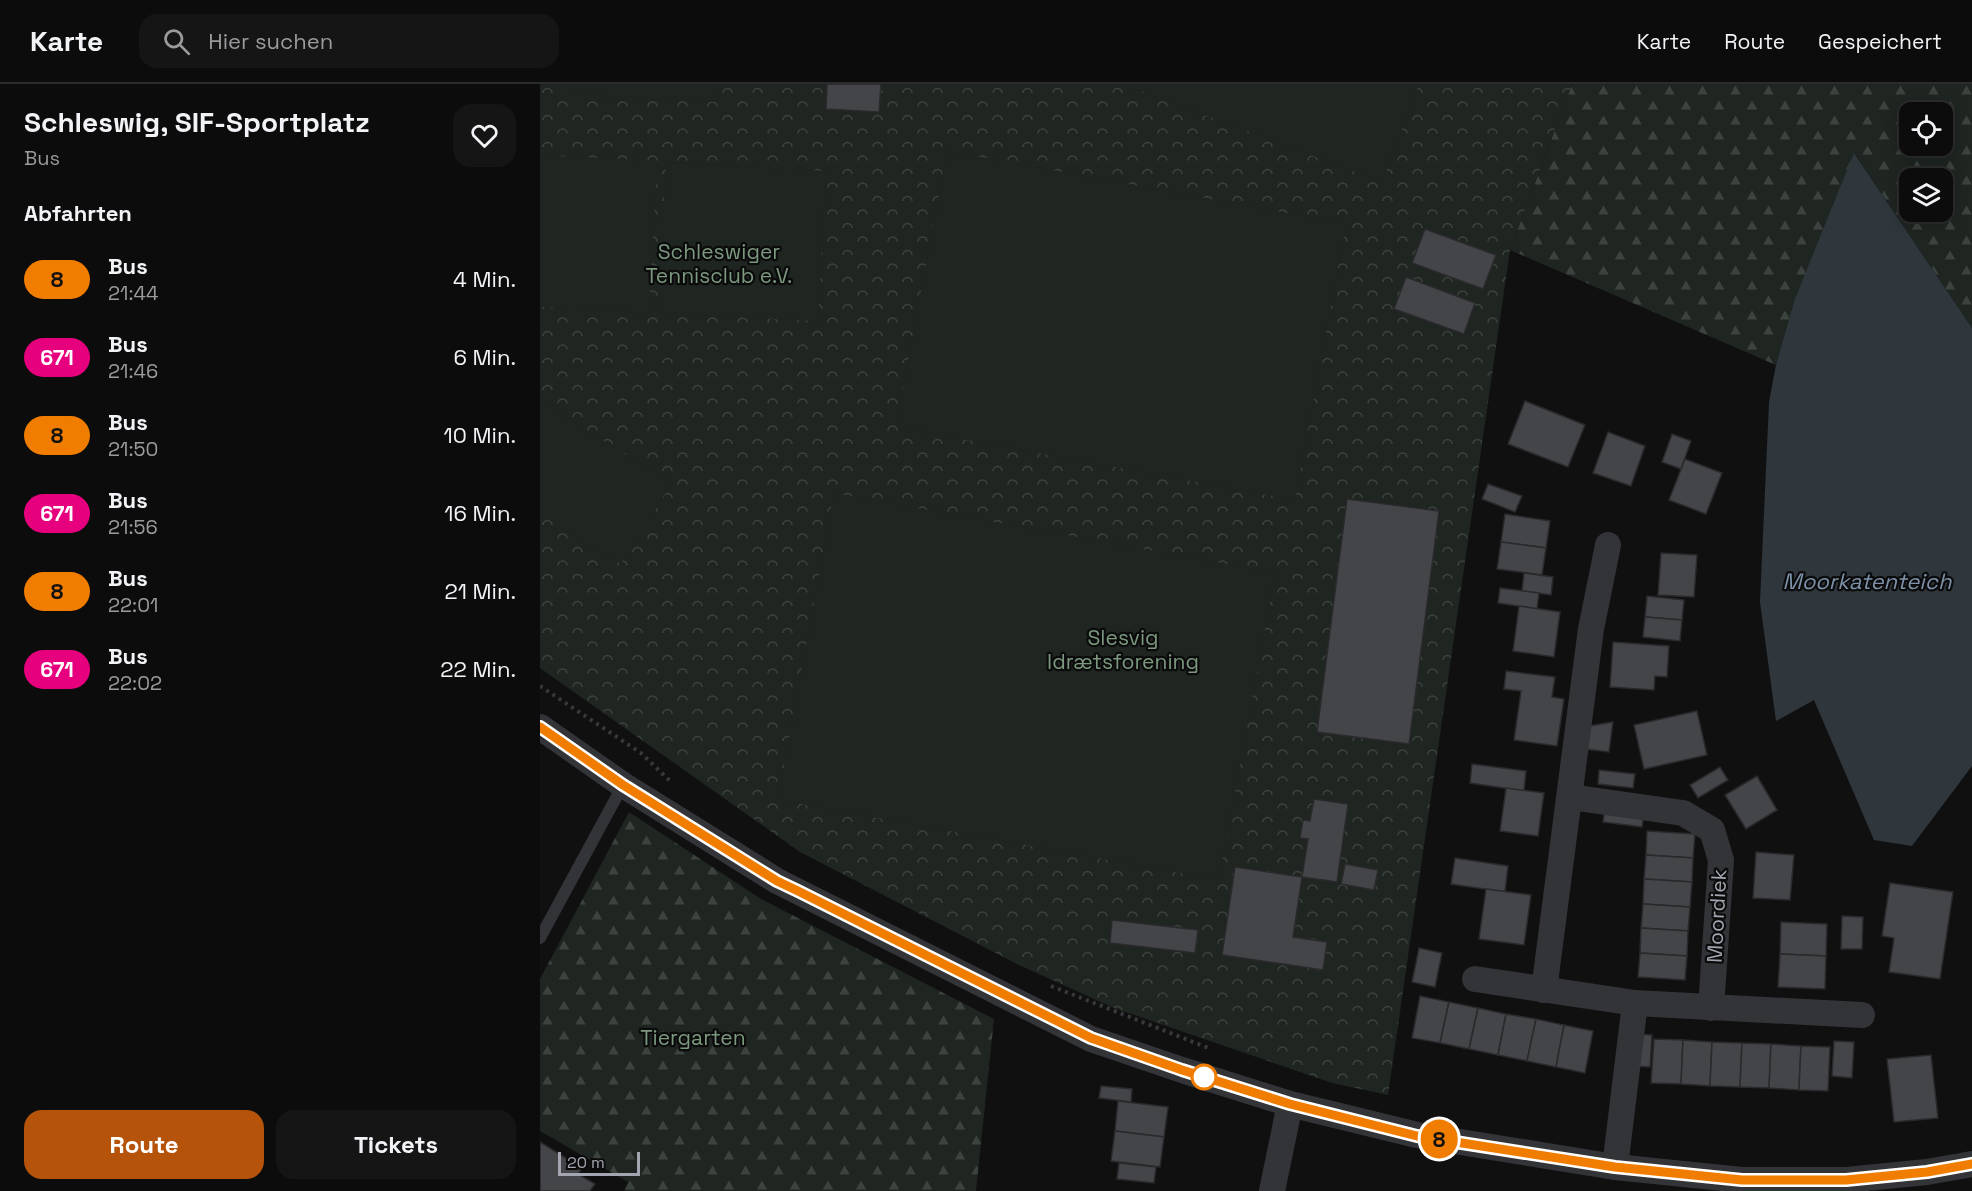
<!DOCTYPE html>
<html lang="de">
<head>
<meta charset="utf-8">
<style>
  body { margin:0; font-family:"Space Grotesk",sans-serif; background:#151516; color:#f1f3f6; height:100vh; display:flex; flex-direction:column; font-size:22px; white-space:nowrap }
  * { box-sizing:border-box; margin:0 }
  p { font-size:20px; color:#9a9b9d }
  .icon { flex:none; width:33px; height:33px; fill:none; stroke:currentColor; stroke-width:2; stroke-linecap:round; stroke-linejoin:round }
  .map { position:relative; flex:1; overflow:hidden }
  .panel { display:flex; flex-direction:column; background:#0c0c0d; width:540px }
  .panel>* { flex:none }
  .badge { padding:0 12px; border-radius:20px; font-size:21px; line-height:39px }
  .fabs { position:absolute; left:1359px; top:18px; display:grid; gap:12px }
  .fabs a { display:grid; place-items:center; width:54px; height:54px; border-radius:12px; background:#0c0c0d; box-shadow:0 3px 15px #0003,0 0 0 2px #2c2c2e; font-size:30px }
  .scale { position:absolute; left:18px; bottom:15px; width:82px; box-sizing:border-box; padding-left:6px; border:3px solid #a3a6b0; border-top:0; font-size:16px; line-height:21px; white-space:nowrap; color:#a3a6b0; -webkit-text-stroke:4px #0b0b0c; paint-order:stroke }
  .map>.badge { position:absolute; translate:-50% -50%; box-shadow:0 0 0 3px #fff }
  h2 { padding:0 24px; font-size:22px; line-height:54px }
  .round { display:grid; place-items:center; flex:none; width:63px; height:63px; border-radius:18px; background:#151516 }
  .headline { display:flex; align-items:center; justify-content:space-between; height:102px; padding:0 24px }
  h1 { font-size:28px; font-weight:700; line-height:45px }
  .cta { display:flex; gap:12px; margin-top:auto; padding:12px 24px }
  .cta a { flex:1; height:69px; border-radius:18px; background:#b45309; color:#fff; font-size:24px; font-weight:700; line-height:69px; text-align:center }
  .cta a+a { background:#151516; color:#f1f3f6 }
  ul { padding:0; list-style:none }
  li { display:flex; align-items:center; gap:18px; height:78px; padding:0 24px }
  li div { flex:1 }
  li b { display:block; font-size:22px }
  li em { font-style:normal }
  li .badge { min-width:66px; font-weight:700; text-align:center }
  header { display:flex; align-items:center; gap:36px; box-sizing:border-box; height:84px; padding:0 30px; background:#0c0c0d; border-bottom:2px solid #2c2c2e }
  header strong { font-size:28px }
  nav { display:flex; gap:33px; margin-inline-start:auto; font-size:21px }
  .search { width:420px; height:54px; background:#151516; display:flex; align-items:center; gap:15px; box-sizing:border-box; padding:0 21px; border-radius:18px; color:#9a9b9d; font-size:22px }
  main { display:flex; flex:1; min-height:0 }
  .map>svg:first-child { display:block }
  .forest { fill:url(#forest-firs); fill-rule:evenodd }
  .park { fill:url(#park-crowns) }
  .pitch { fill:#1f2520 }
  .water { fill:#2f363c }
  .building { fill:#444549; stroke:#2a2a2d; stroke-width:1.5 }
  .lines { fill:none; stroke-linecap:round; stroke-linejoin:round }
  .path { stroke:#38393d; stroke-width:4; stroke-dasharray:3 4.5; stroke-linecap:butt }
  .lane { stroke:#333438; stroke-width:12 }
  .street { stroke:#333438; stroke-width:26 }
  .line-casing { stroke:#fff; stroke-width:14 }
  .line { stroke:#f07c00; stroke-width:9 }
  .stop-dot { fill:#fff; stroke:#f07c00; stroke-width:3 }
  .labels { text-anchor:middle; stroke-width:4.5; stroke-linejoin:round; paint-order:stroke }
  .park-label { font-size:21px; fill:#7c997f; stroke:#0b0b0c }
  .street-label { font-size:21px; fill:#a3a6b0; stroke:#0b0b0c }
  .water-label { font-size:22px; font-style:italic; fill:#7d92a8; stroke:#0b0b0c }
</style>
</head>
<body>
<header>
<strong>Karte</strong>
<div class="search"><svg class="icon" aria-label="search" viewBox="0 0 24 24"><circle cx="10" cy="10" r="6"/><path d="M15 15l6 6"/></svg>Hier suchen</div>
<nav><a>Karte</a><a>Route</a><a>Gespeichert</a></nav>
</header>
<main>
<section class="panel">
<div class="headline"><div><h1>Schleswig, SIF-Sportplatz</h1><p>Bus</p></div><a class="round"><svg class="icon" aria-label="heart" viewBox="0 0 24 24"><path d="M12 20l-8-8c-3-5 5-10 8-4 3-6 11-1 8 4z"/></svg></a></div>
<h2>Abfahrten</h2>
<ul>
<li><span class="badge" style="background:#f07c00;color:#111">8</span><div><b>Bus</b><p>21:44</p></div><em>4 Min.</em></li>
<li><span class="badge" style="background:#e6007e;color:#fff">671</span><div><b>Bus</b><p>21:46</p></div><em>6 Min.</em></li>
<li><span class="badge" style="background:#f07c00;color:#111">8</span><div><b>Bus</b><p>21:50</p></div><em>10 Min.</em></li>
<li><span class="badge" style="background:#e6007e;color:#fff">671</span><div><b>Bus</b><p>21:56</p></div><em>16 Min.</em></li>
<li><span class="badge" style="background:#f07c00;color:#111">8</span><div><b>Bus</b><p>22:01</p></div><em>21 Min.</em></li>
<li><span class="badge" style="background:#e6007e;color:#fff">671</span><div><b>Bus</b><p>22:02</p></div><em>22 Min.</em></li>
</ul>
<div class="cta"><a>Route</a><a>Tickets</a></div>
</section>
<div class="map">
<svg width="1432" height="1107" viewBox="0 0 1432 1107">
  <defs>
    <pattern id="forest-firs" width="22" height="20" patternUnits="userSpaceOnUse" patternTransform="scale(1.5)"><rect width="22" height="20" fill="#1f2520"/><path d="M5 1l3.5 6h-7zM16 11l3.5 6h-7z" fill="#3c423e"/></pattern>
    <pattern id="park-crowns" width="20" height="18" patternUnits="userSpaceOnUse" patternTransform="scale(1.5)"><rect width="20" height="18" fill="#1f2520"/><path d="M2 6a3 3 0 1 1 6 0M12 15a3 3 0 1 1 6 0" fill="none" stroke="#3c423e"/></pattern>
  </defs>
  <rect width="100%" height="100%" fill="#101011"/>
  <g class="forest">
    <path d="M1032 0H1432V244L1315 70 1254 217 1236 281 970 166ZM1370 28H1402V62H1370ZM1370 94H1402V128H1370Z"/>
    <polygon points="89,728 221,815 454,935 436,1107 84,1107 88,1098 0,1047 0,895"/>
  </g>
  <polygon class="park" points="0,0 1032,0 970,166 848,1011 792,999 574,924 479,881 260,768 0,584"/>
  <g class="pitch">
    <polygon points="26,0 177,0 176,18 26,10"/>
    <polygon points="582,0 879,0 842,98"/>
    <polygon points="407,67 806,140 755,416 356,343"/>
    <polygon points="0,71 117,77 109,229 0,223"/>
    <polygon points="126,78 286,87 278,237 118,229"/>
    <polygon points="0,317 132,399 81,480 0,430"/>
    <polygon points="294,409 735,489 679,796 238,716"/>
  </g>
  <polygon class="water" points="1314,69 1432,244 1432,682 1372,762 1334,756 1274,616 1236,637 1220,518 1229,318 1236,281 1254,217"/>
  <g class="building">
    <polygon points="287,0 341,0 339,28 286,25"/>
    <polygon points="885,145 956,171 943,205 872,179"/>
    <polygon points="866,193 935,219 924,250 854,225"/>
    <polygon points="985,317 1045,341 1028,383 968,360"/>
    <polygon points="1068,348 1105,362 1091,402 1053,389"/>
    <polygon points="1132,350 1151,357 1141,385 1122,378"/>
    <polygon points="1145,375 1182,389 1166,430 1129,416"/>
    <polygon points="948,400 982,412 975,428 942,415"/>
    <polygon points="807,415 899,427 869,660 777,648"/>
    <polygon points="965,430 1010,437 1006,464 961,458"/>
    <polygon points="961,458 1006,464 1002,491 957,485"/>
    <polygon points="1121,469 1157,471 1154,513 1118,511"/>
    <polygon points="984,489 1013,493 1011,511 982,507"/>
    <polygon points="960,504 999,509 997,525 958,519"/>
    <polygon points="1107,512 1144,516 1142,536 1105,533"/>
    <polygon points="979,522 1020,528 1014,573 973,567"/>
    <polygon points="1105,533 1142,536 1140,557 1103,553"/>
    <polygon points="1073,558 1129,562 1127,593 1115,592 1114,606 1070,603"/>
    <polygon points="966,587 1015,593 1012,613 1024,615 1017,662 974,656 981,607 964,605"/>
    <polygon points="1157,627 1167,671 1104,685 1094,641"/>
    <polygon points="1073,638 1069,668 1045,665 1049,642"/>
    <polygon points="932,680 986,687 984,707 930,699"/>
    <polygon points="1180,683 1188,696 1158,714 1150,701"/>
    <polygon points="1059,686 1095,690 1093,704 1058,700"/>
    <polygon points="1217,692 1237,726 1206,745 1185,711"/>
    <polygon points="966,704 1004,709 998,752 960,747"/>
    <polygon points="774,715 808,720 797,798 762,793 768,755 760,754 763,736 770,737"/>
    <polygon points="1065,725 1104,730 1102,743 1063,738"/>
    <polygon points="1107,747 1155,750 1153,774 1106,771"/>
    <polygon points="1216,768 1254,771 1250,816 1213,814"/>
    <polygon points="1106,771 1153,774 1152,798 1104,795"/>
    <polygon points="915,774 968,782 965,808 911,800"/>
    <polygon points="805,780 838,786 834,806 801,800"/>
    <polygon points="695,783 762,793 753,853 787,858 783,886 682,871"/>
    <polygon points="1104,795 1152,798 1150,823 1103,820"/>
    <polygon points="1350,799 1413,808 1400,895 1349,888 1354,854 1342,852"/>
    <polygon points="946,805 991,811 984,861 939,855"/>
    <polygon points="1103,820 1150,823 1148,847 1101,844"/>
    <polygon points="1302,832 1323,833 1322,865 1301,865"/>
    <polygon points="572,836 658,846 655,869 570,859"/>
    <polygon points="1241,838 1287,840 1286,872 1240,870"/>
    <polygon points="1101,844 1148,847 1147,872 1100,869"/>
    <polygon points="879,864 902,869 895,903 872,898"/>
    <polygon points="1100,869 1147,872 1145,896 1098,893"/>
    <polygon points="1240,870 1286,872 1285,905 1238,903"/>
    <polygon points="880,912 909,918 900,959 872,954"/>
    <polygon points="909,918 938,924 929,965 900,959"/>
    <polygon points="938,924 966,930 958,971 929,965"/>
    <polygon points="966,930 996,935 987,977 958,971"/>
    <polygon points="996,935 1024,941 1016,983 987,977"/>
    <polygon points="1024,941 1053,947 1045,989 1016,983"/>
    <polygon points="1096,950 1112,951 1110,983 1094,982"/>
    <polygon points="1114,955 1143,956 1141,1000 1111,999"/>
    <polygon points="1143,956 1172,958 1170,1002 1141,1000"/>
    <polygon points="1294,957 1314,958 1312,994 1292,992"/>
    <polygon points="1172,958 1202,959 1200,1003 1170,1002"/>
    <polygon points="1202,959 1231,960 1229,1004 1200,1003"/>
    <polygon points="1231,960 1261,962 1259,1006 1229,1004"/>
    <polygon points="1261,962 1290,963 1288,1007 1259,1006"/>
    <polygon points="1391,971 1398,1034 1354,1038 1347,975"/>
    <polygon points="561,1002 592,1005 591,1018 559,1014"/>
    <polygon points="578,1017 628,1023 624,1053 575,1047"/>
    <polygon points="575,1047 624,1053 620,1083 571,1077"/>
    <polygon points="0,1058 42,1084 38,1090 55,1100 50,1107 0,1107"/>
    <polygon points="579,1079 616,1083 614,1099 577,1095"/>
  </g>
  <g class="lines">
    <g class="path">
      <polyline points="0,602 101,669 130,697"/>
      <polyline points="511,902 671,965"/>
    </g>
    <polyline class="lane" points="0,854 83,701"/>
    <g class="street">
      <polyline points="0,643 83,701 237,797 551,955 642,986 750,1020 877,1051 1075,1083 1202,1096 1306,1096 1387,1088 1432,1080"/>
      <polyline points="1030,713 1143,729 1172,746 1181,776 1171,924"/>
      <polyline points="935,895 1095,919 1322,931"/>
      <polyline points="1004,906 1051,545 1068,461"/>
      <polyline points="1075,1083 1095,919"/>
      <polyline points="732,1107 750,1020"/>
    </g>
  </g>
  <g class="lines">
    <g class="line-casing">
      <polyline id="line" points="0,643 83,701 237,797 258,807 551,954 642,986 750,1020 877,1052 1075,1083 1202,1096 1306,1096 1387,1088 1432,1080"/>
    </g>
    <use href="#line" class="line"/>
  </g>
  <circle class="stop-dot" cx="664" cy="993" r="12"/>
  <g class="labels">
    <g class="park-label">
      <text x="179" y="175">Schleswiger<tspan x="179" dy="24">Tennisclub e.V.</tspan></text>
      <text x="583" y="561">Slesvig<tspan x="583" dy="24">Idrætsforening</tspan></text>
      <text x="153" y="961">Tiergarten</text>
    </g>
    <g class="street-label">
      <text transform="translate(1177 832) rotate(-87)" y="7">Moordiek</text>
    </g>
    <g class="water-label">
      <text x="1327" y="505">Moorkatenteich</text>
    </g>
  </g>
</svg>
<div class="fabs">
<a><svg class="icon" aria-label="locate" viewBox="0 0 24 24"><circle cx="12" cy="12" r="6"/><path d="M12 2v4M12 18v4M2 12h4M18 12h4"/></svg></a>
<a><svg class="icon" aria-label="layers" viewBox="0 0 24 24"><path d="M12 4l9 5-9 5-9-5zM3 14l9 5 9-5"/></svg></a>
</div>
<div class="scale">20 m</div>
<b class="badge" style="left:899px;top:1055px;background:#f07c00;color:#111">8</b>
</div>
</main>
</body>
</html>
